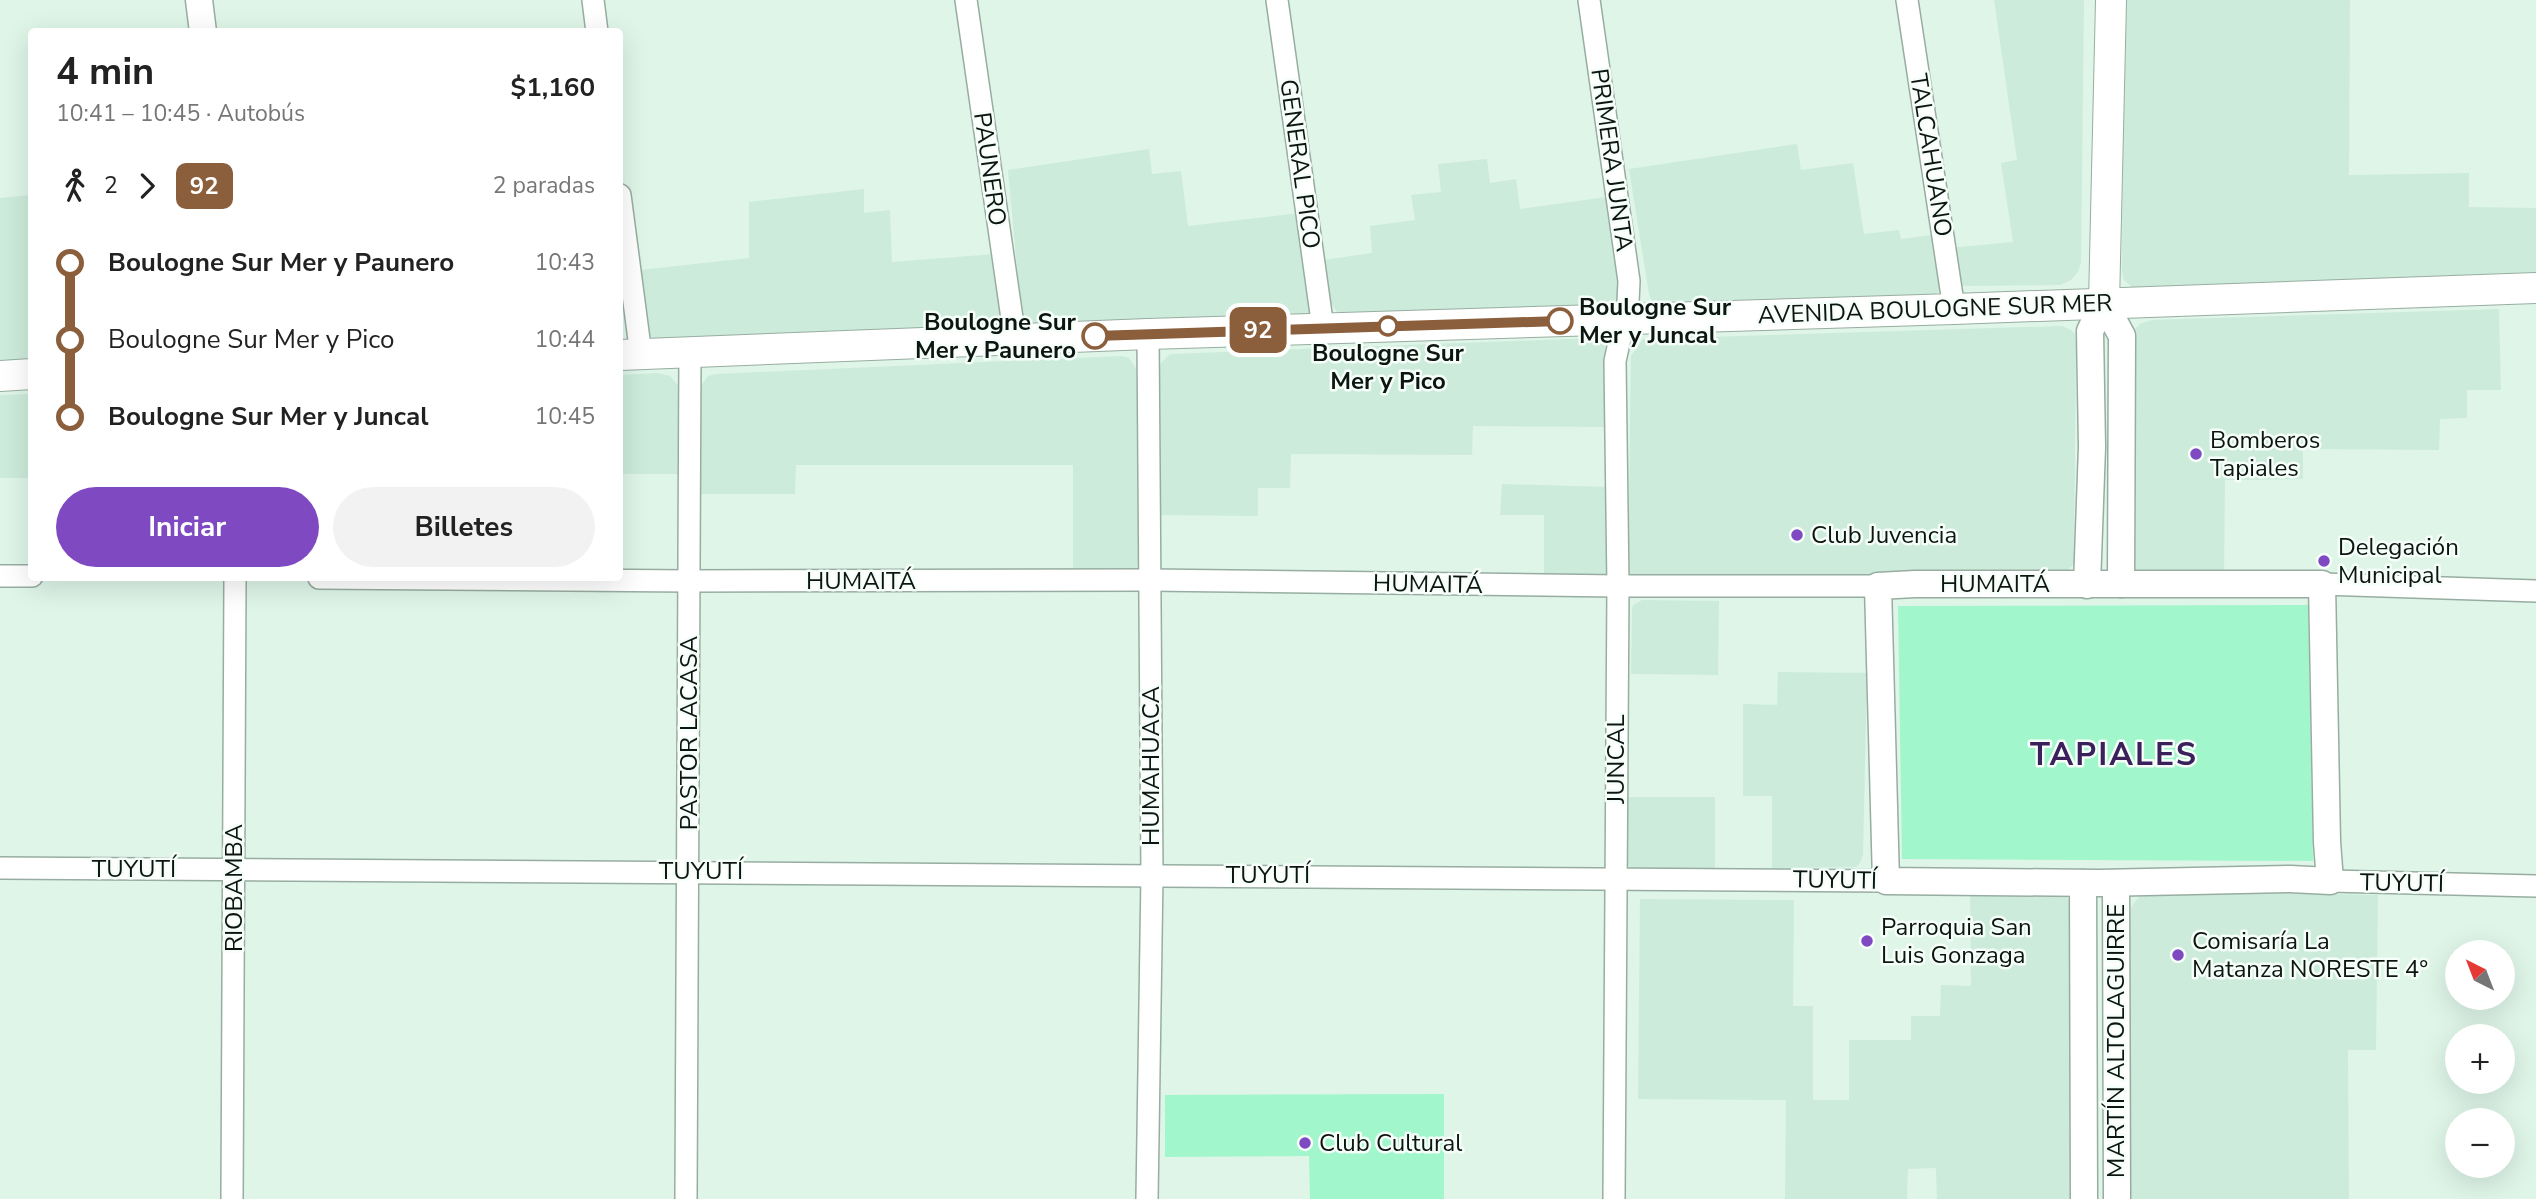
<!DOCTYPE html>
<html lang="es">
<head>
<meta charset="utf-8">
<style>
  body { margin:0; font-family:"Nunito Sans",sans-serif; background:#f2f2f2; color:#222; height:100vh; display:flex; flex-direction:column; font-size:26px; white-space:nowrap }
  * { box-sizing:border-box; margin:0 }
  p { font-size:23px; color:#767676 }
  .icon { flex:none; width:38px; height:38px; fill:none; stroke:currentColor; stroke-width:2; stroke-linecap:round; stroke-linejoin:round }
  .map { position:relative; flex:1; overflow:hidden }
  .side { position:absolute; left:28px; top:28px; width:595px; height:553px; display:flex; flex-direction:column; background:#fff; border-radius:7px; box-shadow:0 7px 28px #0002 }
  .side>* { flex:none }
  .badge { padding:0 14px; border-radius:10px; font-size:24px; line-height:46px }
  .needle { width:46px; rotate:318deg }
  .controls { position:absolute; left:2445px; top:940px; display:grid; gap:14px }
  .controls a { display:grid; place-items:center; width:70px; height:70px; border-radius:50%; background:#fff; box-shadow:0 7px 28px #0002; font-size:35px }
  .map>.badge { position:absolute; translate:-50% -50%; box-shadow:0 0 0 4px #fff }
  .legs { display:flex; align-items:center; gap:10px; height:77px; padding:0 28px; font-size:23px }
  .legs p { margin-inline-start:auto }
  .summary { display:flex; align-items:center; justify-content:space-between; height:119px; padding:0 28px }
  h1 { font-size:38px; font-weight:700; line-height:52px }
  .cta { display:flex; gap:14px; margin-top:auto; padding:14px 28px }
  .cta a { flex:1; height:80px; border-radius:42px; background:#7f4ac1; color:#fff; font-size:28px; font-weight:700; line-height:80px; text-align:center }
  .cta a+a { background:#f2f2f2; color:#222 }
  ul { padding:0 28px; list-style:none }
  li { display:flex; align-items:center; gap:24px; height:77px; font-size:26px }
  li i { display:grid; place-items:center; width:10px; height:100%; margin:0 9px; background:currentColor }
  li i::after { content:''; width:18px; height:18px; margin:-9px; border:5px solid; border-radius:50%; background:#fff }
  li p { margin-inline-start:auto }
  li:first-child i { background:linear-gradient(#0000 50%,currentColor 0) }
  li:last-child i { background:linear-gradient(currentColor 50%,#0000 0) }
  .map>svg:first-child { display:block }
  .built { fill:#ccebda }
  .green { fill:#a2f6cc }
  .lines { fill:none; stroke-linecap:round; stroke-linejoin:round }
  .minor-casing { stroke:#98ada1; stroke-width:24 }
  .tertiary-casing { stroke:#98ada1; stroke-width:29 }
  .secondary-casing { stroke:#98ada1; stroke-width:32 }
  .minor { stroke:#fff; stroke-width:21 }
  .tertiary { stroke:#fff; stroke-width:26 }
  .secondary { stroke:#fff; stroke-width:30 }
  .line-1-casing { stroke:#fff; stroke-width:16 }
  .line-1 { stroke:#8b5e3c; stroke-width:10 }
  .stop-1-dot { fill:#fff; stroke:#8b5e3c; stroke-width:3.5 }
  .poi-dot { fill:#7f4ac1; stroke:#f5fef9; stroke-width:2.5 }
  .labels { text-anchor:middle; stroke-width:5; stroke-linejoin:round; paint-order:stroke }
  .street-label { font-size:24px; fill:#0d1511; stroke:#f5fef9 }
  .stop-label { font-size:24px; font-weight:bold; fill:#0d1511; stroke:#f5fef9; text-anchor:start }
  .poi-label { font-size:24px; fill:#0d1511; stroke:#f5fef9; text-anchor:start }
  .district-label { font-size:32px; font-weight:bold; letter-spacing:2px; fill:#3b215b; stroke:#f5fef9 }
</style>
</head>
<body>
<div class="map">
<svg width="2536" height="1199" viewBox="0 0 2536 1199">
  <rect width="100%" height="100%" fill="#def5e8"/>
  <g class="built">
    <polygon points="1994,0 2084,0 2081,263 2078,272 2071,280 2060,285 1958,286 1949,248 2013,242 2001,163 2017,160"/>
    <polygon points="2123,0 2350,0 2349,175 2469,173 2469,207 2536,208 2536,272 2134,289 2124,280 2122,272"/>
    <polygon points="1797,144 1801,170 1853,163 1864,234 1899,230 1901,239 1932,235 1940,285 1939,291 1935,295 1655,308 1649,294 1629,169"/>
    <polygon points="1149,149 1152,174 1181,171 1188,226 1299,213 1312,315 1028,333 1022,323 1008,170"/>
    <polygon points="1487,159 1490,183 1516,179 1520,209 1613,196 1623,296 1615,307 1345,318 1337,312 1328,299 1324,260 1372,253 1370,226 1415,220 1411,195 1441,192 1438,164"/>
    <polygon points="864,189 864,213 890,210 892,262 995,254 1003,322 1001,329 653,340 649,333 640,270 749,258 749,202"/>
    <polygon points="31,195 31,369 0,370 0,198"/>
    <polygon points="2499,309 2501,390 2467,390 2467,418 2440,419 2439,450 2303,449 2303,479 2225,480 2224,580 2136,576 2132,563 2134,330 2140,324 2152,320"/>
    <polygon points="2062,326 2071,330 2075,334 2076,345 2074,564 2063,574 1635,580 1630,574 1628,569 1631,356 1643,339"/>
    <polygon points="1594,338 1601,341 1609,352 1608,427 1473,426 1472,455 1291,454 1290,488 1258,488 1258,516 1158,515 1159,369 1161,363 1170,354"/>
    <polygon points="1122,356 1129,358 1137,370 1138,565 1135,572 1073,578 1073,465 796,465 795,494 700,494 700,387 708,376 715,374"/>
    <polygon points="657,373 670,376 683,391 684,474 620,474 620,375"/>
    <polygon points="31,394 31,478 0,478 0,395"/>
    <polygon points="1502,484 1610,487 1609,571 1605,577 1544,581 1544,515 1500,515"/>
    <polygon points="1642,600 1719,601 1718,675 1631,674 1632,610 1633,605"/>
    <polygon points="1778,672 1867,673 1863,855 1860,863 1856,867 1772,868 1772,796 1743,796 1743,704 1777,705"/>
    <polygon points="1627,797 1715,797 1715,869 1631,869 1626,860"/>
    <polygon points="1970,891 2062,892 2071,903 2071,1199 1937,1199 1936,1168 1908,1169 1907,1199 1785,1199 1786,1100 1638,1099 1640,899 1794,900 1793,1006 1813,1006 1813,1100 1849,1100 1849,1040 1911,1040 1911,1016 1940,1016 1941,985 1971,986"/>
    <polygon points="2149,891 2378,895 2376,1050 2348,1050 2349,1199 2128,1199 2129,915 2132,906 2138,898"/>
  </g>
  <g class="green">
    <polygon points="2308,605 2313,861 1902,859 1898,606"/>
    <polygon points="1444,1094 1444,1199 1310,1199 1309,1156 1165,1157 1165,1095"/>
  </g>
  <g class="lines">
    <g class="minor-casing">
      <g id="minor">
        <polyline points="593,0 597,32"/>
        <polyline points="966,0 1015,339"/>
        <polyline points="1277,0 1323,328"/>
        <polyline points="1589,0 1629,281 1628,302 1615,361 1618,586 1614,1199"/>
        <polyline points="1907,0 1954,309"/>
        <polyline points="620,195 641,355"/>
        <polyline points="0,576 32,576"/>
        <polyline points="319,578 690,581 1150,580 1618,586 1878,586"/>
        <polyline points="2322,584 2536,591"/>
        <polyline points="0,868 1886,881"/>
        <polyline points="2330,881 2536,886"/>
        <polyline points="232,1199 235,578"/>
        <polyline points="686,1199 690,352"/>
        <polyline points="1147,1199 1152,875 1148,334"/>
      </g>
    </g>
    <g class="tertiary-casing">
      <g id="tertiary">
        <polyline points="199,0 203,32"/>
        <polyline points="2104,303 2122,336 2121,584"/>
        <polygon points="1915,584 2322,584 2327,842 2330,881 2290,879 2099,883 1886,881 1878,586"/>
        <polyline points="2087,585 2092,447 2090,331 2104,303"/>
        <polyline points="2083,883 2084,1199"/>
        <polyline points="2116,883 2117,1199"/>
      </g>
    </g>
    <g class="secondary-casing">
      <g id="secondary">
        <polyline points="2104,303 2111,0"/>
        <polyline points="620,355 1148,334 1954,309 2536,288"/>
        <polyline points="0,376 32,374"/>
      </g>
    </g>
    <use href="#minor" class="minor"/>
    <use href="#tertiary" class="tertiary"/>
    <use href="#secondary" class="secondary"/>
  </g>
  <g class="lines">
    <g class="line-1-casing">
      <polyline id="line-1" points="1095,336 1560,321"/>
    </g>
    <use href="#line-1" class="line-1"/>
  </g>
  <g class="stop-1-dot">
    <circle cx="1560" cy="321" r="12"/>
    <circle cx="1388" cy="326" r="9"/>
    <circle cx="1095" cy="336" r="12"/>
  </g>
  <g class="poi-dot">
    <circle cx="2196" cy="454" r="7"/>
    <circle cx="1797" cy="535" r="7"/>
    <circle cx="2324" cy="561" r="7"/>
    <circle cx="1867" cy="941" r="7"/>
    <circle cx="2178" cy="955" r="7"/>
    <circle cx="1305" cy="1143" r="7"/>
  </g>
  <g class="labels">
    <g class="street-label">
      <text transform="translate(1931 155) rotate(81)" y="8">TALCAHUANO</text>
      <text transform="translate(1612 160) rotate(82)" y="8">PRIMERA JUNTA</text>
      <text transform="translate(1300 164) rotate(82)" y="8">GENERAL PICO</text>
      <text transform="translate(990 169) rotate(82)" y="8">PAUNERO</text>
      <text transform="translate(1935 309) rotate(-2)" y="8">AVENIDA BOULOGNE SUR MER</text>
      <text x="861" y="589">HUMAITÁ</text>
      <text transform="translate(1428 584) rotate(1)" y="8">HUMAITÁ</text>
      <text x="1995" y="592">HUMAITÁ</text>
      <text transform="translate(689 733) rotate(-90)" y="8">PASTOR LACASA</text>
      <text transform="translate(1616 759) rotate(-90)" y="8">JUNCAL</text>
      <text transform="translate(1151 766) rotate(-90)" y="8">HUMAHUACA</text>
      <text x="134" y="877">TUYUTÍ</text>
      <text x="701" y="879">TUYUTÍ</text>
      <text x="1268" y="883">TUYUTÍ</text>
      <text transform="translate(1835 880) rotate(1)" y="8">TUYUTÍ</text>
      <text transform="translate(2402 883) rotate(1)" y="8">TUYUTÍ</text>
      <text transform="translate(234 888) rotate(-90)" y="8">RIOBAMBA</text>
      <text transform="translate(2116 1041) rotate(-90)" y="8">MARTÍN ALTOLAGUIRRE</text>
    </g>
    <g class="stop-label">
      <text x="1579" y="315">Boulogne Sur<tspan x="1579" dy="28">Mer y Juncal</tspan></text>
      <text x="1076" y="330" text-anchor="end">Boulogne Sur<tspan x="1076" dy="28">Mer y Paunero</tspan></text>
      <text x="1388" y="361" text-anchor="middle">Boulogne Sur<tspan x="1388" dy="28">Mer y Pico</tspan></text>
    </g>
    <g class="poi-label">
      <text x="2210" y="448">Bomberos<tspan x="2210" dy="28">Tapiales</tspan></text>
      <text x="1811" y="543">Club Juvencia</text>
      <text x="2338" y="555">Delegación<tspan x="2338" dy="28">Municipal</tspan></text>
      <text x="1881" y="935">Parroquia San<tspan x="1881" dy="28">Luis Gonzaga</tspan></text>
      <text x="2192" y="949">Comisaría La<tspan x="2192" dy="28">Matanza NORESTE 4°</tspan></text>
      <text x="1319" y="1151">Club Cultural</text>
    </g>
    <g class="district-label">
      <text x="2114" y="765">TAPIALES</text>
    </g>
  </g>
</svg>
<div class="controls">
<a><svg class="needle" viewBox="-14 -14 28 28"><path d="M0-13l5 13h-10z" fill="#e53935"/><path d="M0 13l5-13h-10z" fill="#767676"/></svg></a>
<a>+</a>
<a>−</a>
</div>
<b class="badge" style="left:1258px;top:330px;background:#8b5e3c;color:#fff">92</b>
<section class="side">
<div class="summary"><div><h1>4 min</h1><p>10:41 – 10:45 · Autobús</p></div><b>$1,160</b></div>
<div class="legs"><svg class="icon" aria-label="walk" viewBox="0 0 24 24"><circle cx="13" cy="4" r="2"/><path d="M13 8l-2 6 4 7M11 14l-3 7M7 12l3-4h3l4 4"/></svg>2<svg class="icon" aria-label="forward" viewBox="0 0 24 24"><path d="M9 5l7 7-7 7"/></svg><b class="badge" style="background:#8b5e3c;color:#fff">92</b><p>2 paradas</p></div>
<ul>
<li><i style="color:#8b5e3c"></i><b>Boulogne Sur Mer y Paunero</b><p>10:43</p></li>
<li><i style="color:#8b5e3c"></i><span>Boulogne Sur Mer y Pico</span><p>10:44</p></li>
<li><i style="color:#8b5e3c"></i><b>Boulogne Sur Mer y Juncal</b><p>10:45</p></li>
</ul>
<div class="cta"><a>Iniciar</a><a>Billetes</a></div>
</section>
</div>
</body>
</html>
